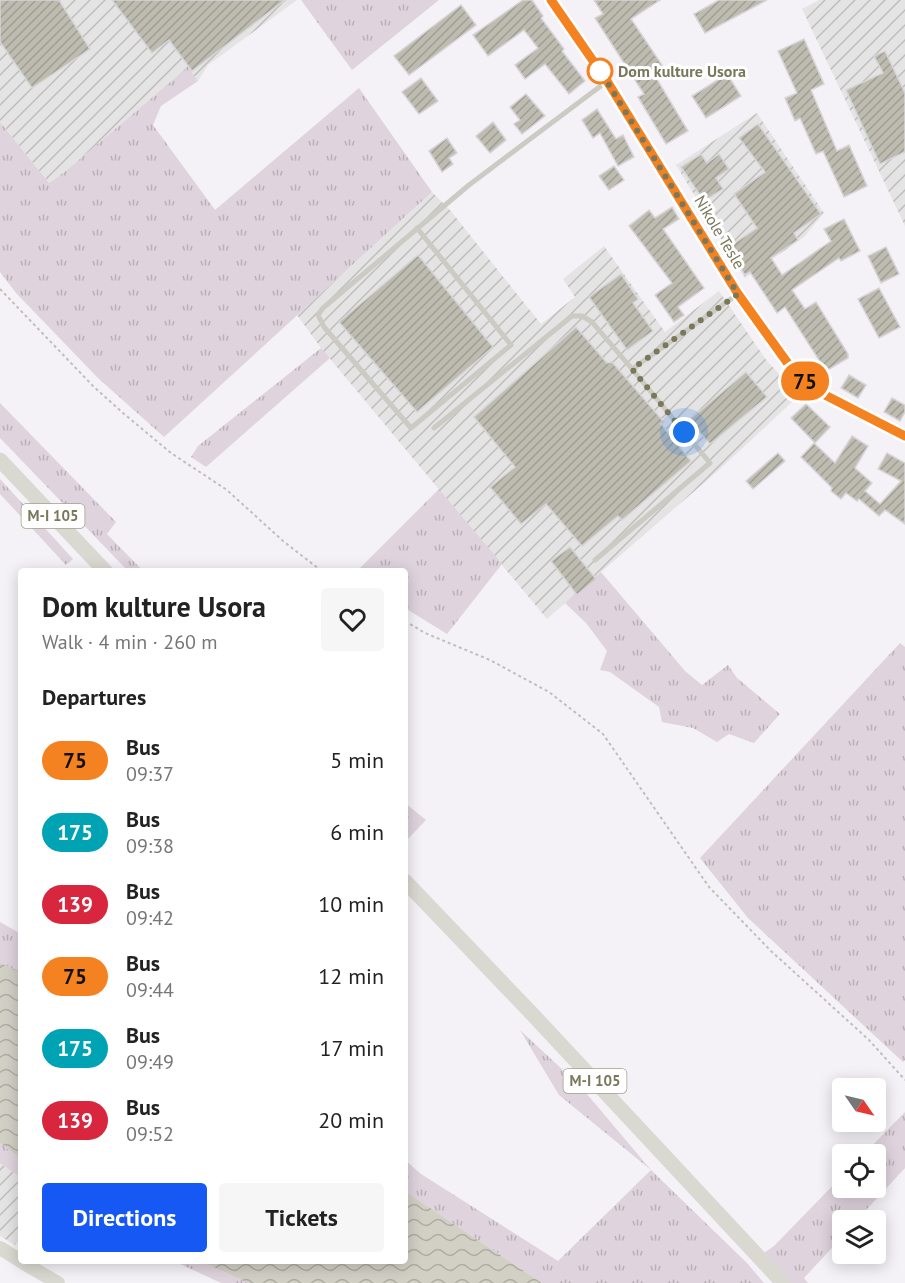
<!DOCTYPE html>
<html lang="en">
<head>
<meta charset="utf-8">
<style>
  body { margin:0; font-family:"PT Sans",sans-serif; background:#f6f6f6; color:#222; height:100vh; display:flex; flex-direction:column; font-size:22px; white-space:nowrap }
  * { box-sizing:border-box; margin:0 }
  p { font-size:20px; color:#767676 }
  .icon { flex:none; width:33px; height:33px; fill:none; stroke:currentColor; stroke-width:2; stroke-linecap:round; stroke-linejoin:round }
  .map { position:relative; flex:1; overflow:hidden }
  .sheet { position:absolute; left:18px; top:568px; width:390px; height:696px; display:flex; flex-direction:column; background:#fff; border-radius:6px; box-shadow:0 3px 15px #0003 }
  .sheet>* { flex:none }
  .badge { padding:0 12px; border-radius:20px; font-size:21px; line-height:39px }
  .needle { width:39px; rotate:124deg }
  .tools { position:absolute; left:832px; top:1078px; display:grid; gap:12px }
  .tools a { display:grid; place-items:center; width:54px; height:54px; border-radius:6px; background:#fff; box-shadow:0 3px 15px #0003; font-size:30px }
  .you { position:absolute; width:30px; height:30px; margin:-15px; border:4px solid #fff; border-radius:50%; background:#1a73e8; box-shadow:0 0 0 9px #1a73e833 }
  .map>.badge { position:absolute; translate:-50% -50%; box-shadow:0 0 0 3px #fff }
  h2 { padding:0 24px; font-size:22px; line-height:54px }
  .round { display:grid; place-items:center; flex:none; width:63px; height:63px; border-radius:6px; background:#f6f6f6 }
  .headline { display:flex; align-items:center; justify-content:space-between; height:102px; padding:0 24px }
  h1 { font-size:28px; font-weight:600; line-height:45px }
  .button { display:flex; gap:12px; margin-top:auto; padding:12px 24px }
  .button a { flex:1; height:69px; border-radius:6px; background:#1658f3; color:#fff; font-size:24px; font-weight:600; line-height:69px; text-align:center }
  .button a+a { background:#f6f6f6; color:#222 }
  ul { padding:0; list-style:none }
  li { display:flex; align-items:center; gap:18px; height:72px; padding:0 24px }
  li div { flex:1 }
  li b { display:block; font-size:22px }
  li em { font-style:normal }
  li .badge { min-width:66px; font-weight:700; text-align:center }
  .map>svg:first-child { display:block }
  .industrial { fill:url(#industrial-furrows) }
  .grass { fill:url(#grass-tufts) }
  .water { fill:url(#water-waves) }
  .building { fill:url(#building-hatch); stroke:#d6d5d7; stroke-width:1.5 }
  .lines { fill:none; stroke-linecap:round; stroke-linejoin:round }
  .path { stroke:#c0bfba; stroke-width:2; stroke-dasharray:3 3; stroke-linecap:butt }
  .service { stroke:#cbcac3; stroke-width:5 }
  .tertiary { stroke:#cbcac3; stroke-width:12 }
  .secondary { stroke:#d9d9d1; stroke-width:14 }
  .primary { stroke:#d9d9d1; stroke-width:15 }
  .line-casing { stroke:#fff; stroke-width:14 }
  .line { stroke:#f58220; stroke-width:9 }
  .walk { stroke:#7a785a; stroke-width:6; stroke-dasharray:0 10.8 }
  .stop-dot { fill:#fff; stroke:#f58220; stroke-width:3 }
  .labels { text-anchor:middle; stroke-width:6; stroke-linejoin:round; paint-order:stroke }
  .shield { fill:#fff; stroke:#a2a08c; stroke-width:1.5 }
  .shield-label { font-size:15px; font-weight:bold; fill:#7a785a }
  .stop-label { font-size:16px; font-weight:bold; fill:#7a785a; stroke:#fff; text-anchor:start }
  .street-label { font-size:16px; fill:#7a785a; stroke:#fff }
</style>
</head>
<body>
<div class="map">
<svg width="905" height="1283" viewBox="0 0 905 1283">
  <defs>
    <pattern id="industrial-furrows" width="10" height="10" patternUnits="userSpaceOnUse" patternTransform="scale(1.5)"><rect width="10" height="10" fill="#e5e4e4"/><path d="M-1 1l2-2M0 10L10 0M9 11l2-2" fill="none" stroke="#bfbebc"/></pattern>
    <pattern id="grass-tufts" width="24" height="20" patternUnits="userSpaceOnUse" patternTransform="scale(1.5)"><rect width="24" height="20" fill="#dfd3dd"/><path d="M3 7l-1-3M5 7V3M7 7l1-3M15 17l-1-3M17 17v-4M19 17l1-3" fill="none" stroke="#bab0b6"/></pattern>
    <pattern id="water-waves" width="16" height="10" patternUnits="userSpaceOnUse" patternTransform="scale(1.5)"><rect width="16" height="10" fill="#d2cfc5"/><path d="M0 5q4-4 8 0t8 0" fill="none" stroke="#afada3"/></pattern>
    <pattern id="building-hatch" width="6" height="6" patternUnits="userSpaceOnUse" patternTransform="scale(1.5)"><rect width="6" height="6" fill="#bebcb1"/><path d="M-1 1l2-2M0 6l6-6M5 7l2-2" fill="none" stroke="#9f9e93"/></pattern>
  </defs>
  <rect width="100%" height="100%" fill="#f4f2f6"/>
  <g class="industrial">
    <polygon points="0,0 297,0 208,65 198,81 188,68 67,170 49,183 0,122"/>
    <polygon points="819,0 905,0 905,226 802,9"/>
    <polygon points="757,113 824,213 804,237 745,278 676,165"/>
    <polygon points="432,192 450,210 541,324 575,297 563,279 604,246 665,332 719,291 767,361 797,393 793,401 720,469 547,619 321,348 297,315"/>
    <polygon points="0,1163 21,1178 21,1236 15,1245 0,1236"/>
  </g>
  <g class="grass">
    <polygon points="301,0 439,0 352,70"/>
    <polygon points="188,67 198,81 161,106 153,125 215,210 359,88 432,192 164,437 98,378 16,293 0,272 0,122 49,183 67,170"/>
    <polygon points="321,348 330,358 206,467 191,457 198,446"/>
    <polygon points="0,403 116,522 107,534 143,571 128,571 0,438"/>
    <polygon points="0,479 73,559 66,565 0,494"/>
    <polygon points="439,489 502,564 447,634 405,608 405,572 357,571"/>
    <polygon points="601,572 685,671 702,685 728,665 737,678 780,714 754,743 729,734 717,742 693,728 662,722 659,707 610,672 600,670 607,651 586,623 565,603"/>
    <polygon points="900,643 905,647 905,1060 903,1062 748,918 700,858"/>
    <polygon points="405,803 426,820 405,842"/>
    <polygon points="0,922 21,934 21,972 0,963"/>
    <polygon points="520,1030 581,1087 651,1170 747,1263 764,1283 542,1283 405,1191 405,1160 421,1174 558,1261 651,1170 559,1095"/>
    <polygon points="905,1112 905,1168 856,1221 843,1221 843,1236 804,1278 808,1283 788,1283 761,1255 774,1246 843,1175 843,1188 876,1188 876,1155 863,1155"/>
    <polygon points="0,1143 21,1159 21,1178 0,1163"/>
    <polygon points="176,1262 202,1262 248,1283 221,1283"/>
  </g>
  <g class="water">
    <polygon points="0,963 21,972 21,1159 0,1143"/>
    <polygon points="405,1191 542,1283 248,1283 202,1262 405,1262"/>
  </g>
  <g class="building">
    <polygon points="0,0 59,0 90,49 32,88 0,42"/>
    <polygon points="112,0 285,0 192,71 169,40 152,53"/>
    <polygon points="523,0 532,0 543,16 541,18 564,49 562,51 585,81 569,94 545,64 525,79 515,65 538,48 524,30 488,56 473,35"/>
    <polygon points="594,0 660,0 631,19 662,65 652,71 688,131 666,144 638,97 644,94 595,18 603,14"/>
    <polygon points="719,0 767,0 705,33 694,14"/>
    <polygon points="461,5 476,25 409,75 394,56"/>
    <polygon points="804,39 824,84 811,90 837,151 849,145 867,186 844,197 823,151 816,154 800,118 795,121 785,98 797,93 778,51"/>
    <polygon points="885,51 905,93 905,152 880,164 846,90 883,73 874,56"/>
    <polygon points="727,74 741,96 706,118 692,96"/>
    <polygon points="421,78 438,101 419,114 402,92"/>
    <polygon points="526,94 545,116 522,134 514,124 520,120 510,107"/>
    <polygon points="597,109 616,139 623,135 634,157 618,166 600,133 593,138 582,120"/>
    <polygon points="493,122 506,140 490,153 476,136"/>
    <polygon points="758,124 821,214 794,233 798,240 771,258 782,275 831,241 824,229 844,219 860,251 841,261 839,258 792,290 805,309 816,302 848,354 848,358 826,371 785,307 777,313 750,272 745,275 727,248 757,228 734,194 765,172 739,138"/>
    <polygon points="447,138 457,153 449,158 453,164 442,172 429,151"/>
    <polygon points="701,154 707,163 719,154 729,169 716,178 723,189 704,201 681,167"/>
    <polygon points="614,166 624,180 609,190 599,176"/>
    <polygon points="672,207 679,219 663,229 704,288 678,307 684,315 674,322 655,295 672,283 629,226 649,210 655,218"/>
    <polygon points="886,247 899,274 881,283 868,256"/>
    <polygon points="418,255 493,347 417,412 339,322"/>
    <polygon points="621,274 638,299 633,303 653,331 627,350 589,297"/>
    <polygon points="879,288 900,327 879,338 858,299"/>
    <polygon points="576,327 607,363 612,362 664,422 661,424 691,461 622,520 618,516 582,546 546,504 521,524 490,487 515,467 474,417"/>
    <polygon points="746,372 767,397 710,444 689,420"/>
    <polygon points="849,375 866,385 858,398 841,388"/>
    <polygon points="892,398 905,405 905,412 900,421 884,412"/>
    <polygon points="806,404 830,427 815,443 791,418"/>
    <polygon points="852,436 868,446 855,468 872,483 865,491 880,504 901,481 878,469 887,453 905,463 905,524 885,510 879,516 859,499 857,501 846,493 841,499 831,491 832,488 801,457 814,443 835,463"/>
    <polygon points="778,453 785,461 753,489 746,481"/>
    <polygon points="570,547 596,579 577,595 551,561"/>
  </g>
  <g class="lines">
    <g class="path">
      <polyline points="0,289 93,386 123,413 171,453 227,490 283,541 323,572"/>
      <polyline points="405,621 425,633 490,660 549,692 603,734 709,887 771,951 869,1040 905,1080"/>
    </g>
    <g class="service">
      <polyline points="417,228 511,345 411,428 324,327 318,315 323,308 469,185 606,82"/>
      <polyline points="434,428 572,316 582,316 592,322 632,369 738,294"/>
      <polyline points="595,560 710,463 632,369"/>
    </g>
    <polyline class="tertiary" points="551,0 607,81 738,293 789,365 803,380 825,395 905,436"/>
    <g class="secondary">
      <polyline points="0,1248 21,1261"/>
      <polyline points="22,1262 58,1283"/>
    </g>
    <g class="primary">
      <polyline points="0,460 106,572"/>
      <polyline points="405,881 535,1017 783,1283"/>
    </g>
  </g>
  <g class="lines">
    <g class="line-casing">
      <polyline id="line" points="551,0 607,81 738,294 789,365 803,380 825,395 905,436"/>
    </g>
    <use href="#line" class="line"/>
    <polyline class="walk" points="600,71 596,64 738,294 632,369 684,432"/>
  </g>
  <circle class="stop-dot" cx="600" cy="71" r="12"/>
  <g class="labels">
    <g class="shield">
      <rect x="21.5" y="504" width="63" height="24" rx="4.5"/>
      <rect x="563.5" y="1069" width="63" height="24" rx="4.5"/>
    </g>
    <g class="shield-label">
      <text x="53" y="521">M-I 105</text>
      <text x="595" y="1086">M-I 105</text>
    </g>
    <g class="stop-label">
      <text x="618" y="77">Dom kulture Usora</text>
    </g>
    <g class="street-label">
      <text transform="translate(720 232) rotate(59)" y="6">Nikole Tesle</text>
    </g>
  </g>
</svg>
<div class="tools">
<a><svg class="needle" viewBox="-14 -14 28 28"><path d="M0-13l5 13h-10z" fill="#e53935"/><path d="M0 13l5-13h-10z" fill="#767676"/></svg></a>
<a><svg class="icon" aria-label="locate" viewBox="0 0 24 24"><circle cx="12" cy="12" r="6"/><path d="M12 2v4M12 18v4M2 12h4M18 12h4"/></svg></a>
<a><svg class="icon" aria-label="layers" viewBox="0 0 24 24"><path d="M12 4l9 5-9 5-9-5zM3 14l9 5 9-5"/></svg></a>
</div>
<div class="you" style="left:684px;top:432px"></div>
<b class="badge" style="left:805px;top:381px;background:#f58220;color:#111">75</b>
<section class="sheet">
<div class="headline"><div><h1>Dom kulture Usora</h1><p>Walk · 4 min · 260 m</p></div><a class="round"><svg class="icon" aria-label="heart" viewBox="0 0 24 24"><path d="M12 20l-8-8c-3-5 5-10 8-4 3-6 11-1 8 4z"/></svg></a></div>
<h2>Departures</h2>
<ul>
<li><span class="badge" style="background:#f58220;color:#111">75</span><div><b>Bus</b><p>09:37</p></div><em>5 min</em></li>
<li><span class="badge" style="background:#00a3b4;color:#fff">175</span><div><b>Bus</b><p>09:38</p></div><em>6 min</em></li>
<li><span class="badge" style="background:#d7263d;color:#fff">139</span><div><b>Bus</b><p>09:42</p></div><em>10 min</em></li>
<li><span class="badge" style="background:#f58220;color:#111">75</span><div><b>Bus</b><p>09:44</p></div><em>12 min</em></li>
<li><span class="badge" style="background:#00a3b4;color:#fff">175</span><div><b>Bus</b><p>09:49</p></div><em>17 min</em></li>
<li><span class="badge" style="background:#d7263d;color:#fff">139</span><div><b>Bus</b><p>09:52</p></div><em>20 min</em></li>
</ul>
<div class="button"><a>Directions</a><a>Tickets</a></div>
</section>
</div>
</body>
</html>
